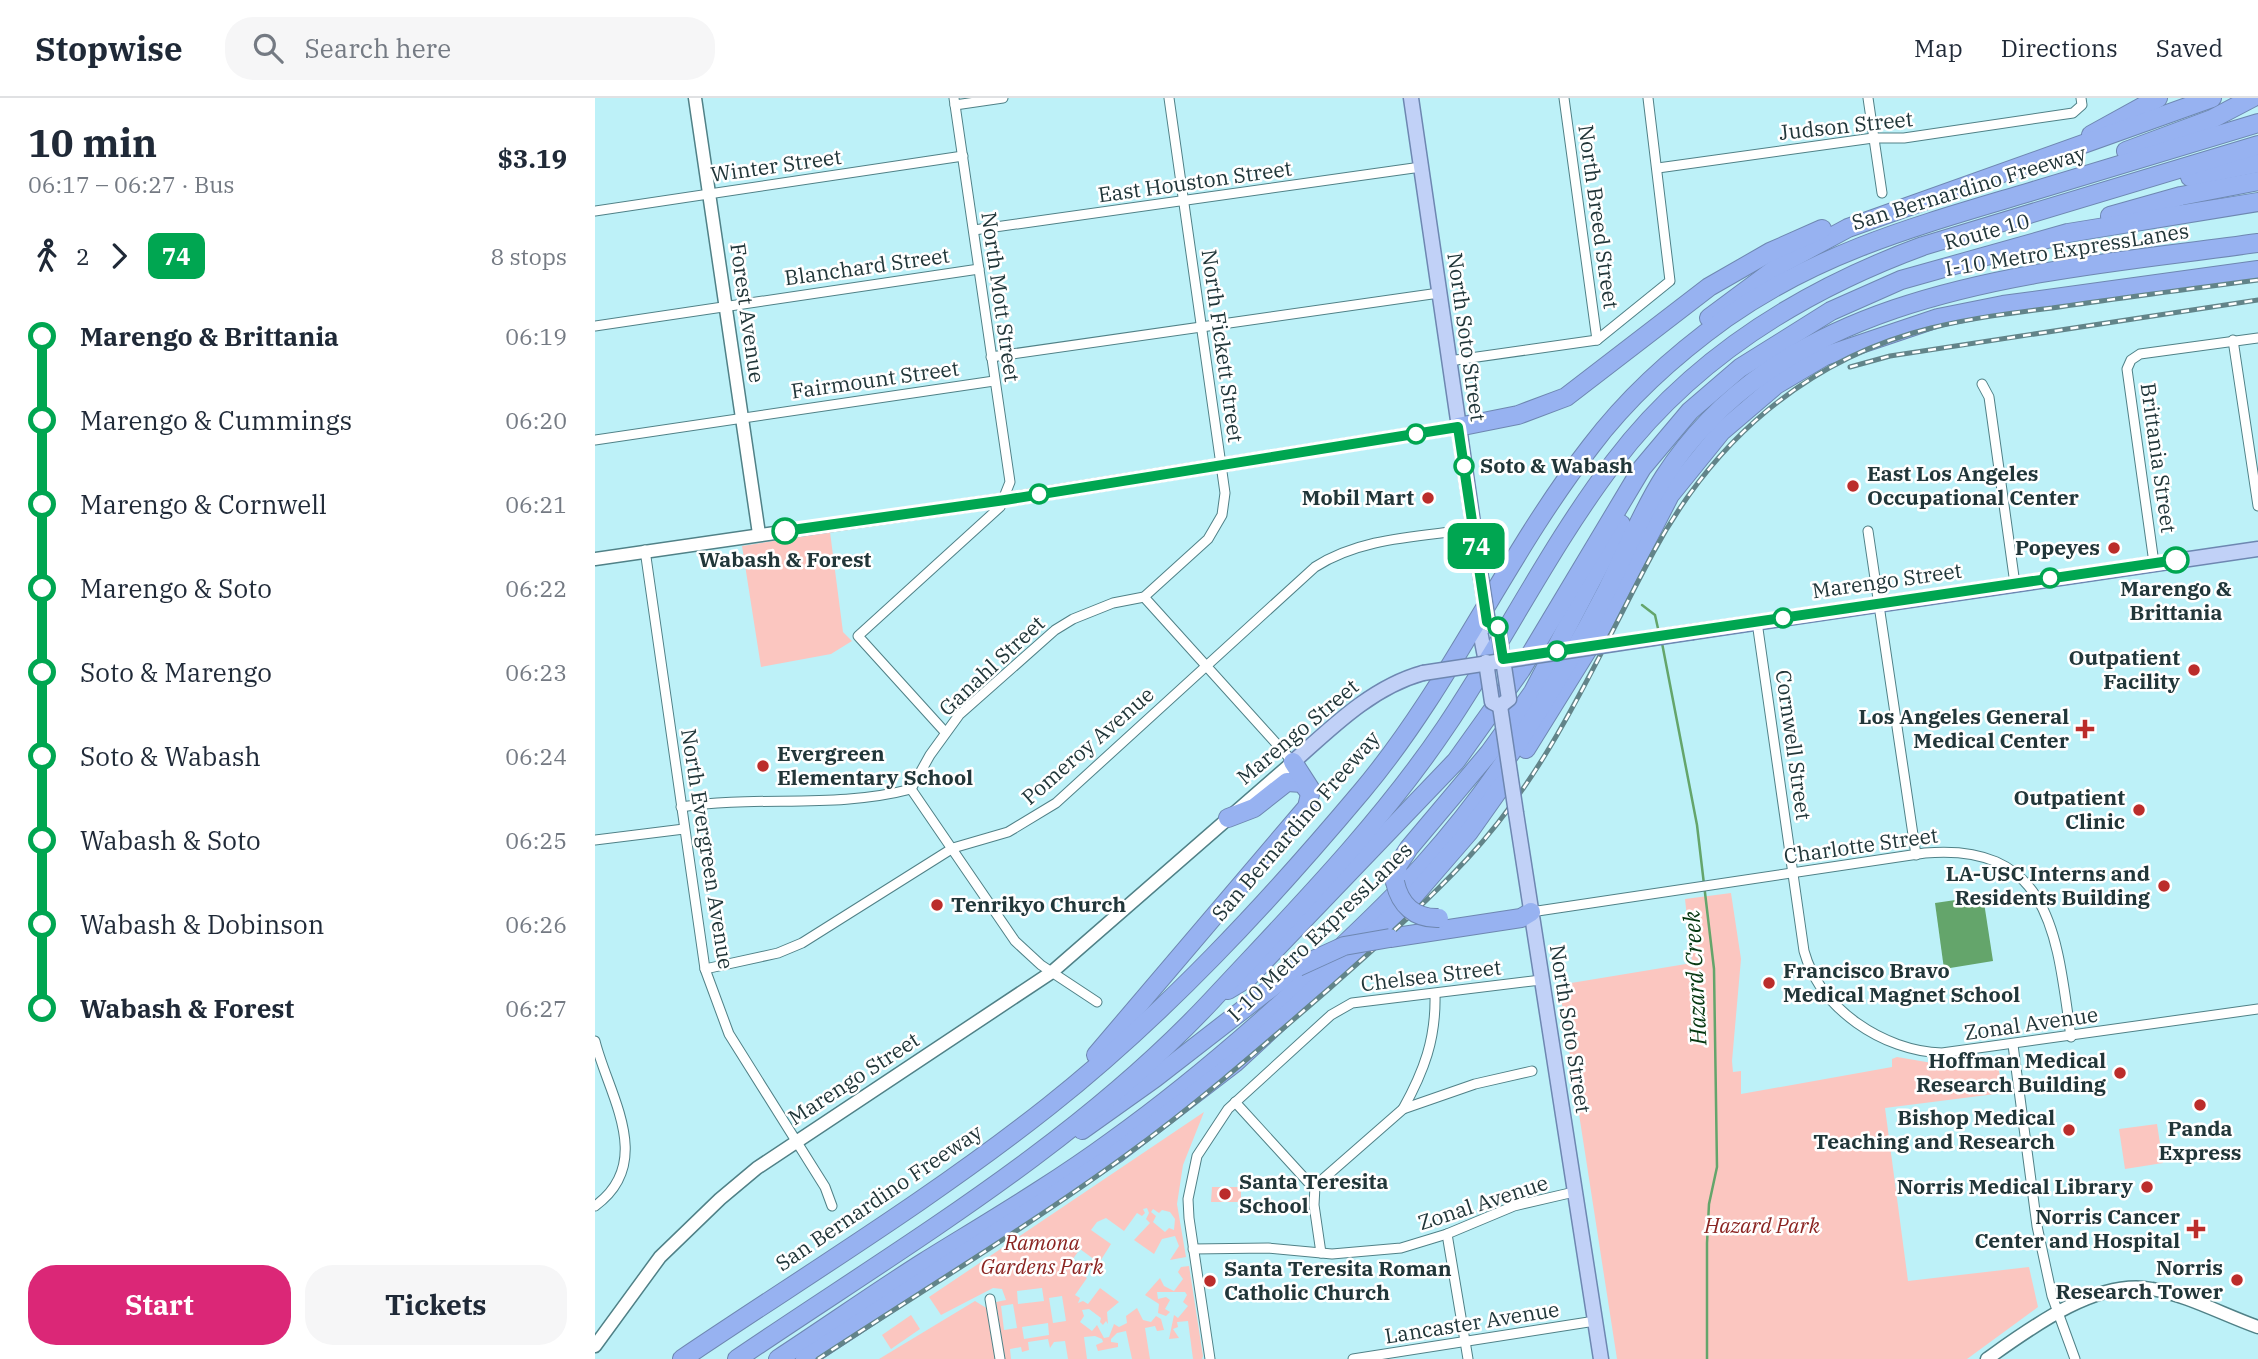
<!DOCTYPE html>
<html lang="en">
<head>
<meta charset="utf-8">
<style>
  body { margin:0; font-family:"IBM Plex Serif",serif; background:#f6f6f7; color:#1f2937; height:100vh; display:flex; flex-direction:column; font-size:26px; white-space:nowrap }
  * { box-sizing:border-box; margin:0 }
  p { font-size:23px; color:#747a83 }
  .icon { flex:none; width:38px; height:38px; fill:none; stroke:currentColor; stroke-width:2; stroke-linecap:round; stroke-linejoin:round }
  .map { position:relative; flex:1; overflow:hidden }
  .drawer { display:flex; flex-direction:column; background:#fff; width:595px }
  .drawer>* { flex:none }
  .badge { padding:0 14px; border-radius:10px; font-size:24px; line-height:46px }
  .map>.badge { position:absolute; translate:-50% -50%; box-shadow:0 0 0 4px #fff }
  .legs { display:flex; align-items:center; gap:10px; height:77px; padding:0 28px; font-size:23px }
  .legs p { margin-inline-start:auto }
  .summary { display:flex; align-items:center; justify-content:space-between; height:119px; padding:0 28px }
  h1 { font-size:38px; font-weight:700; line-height:52px }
  .button { display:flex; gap:14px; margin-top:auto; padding:14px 28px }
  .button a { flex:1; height:80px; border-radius:28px; background:#db2777; color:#fff; font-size:28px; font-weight:700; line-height:80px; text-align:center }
  .button a+a { background:#f6f6f7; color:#1f2937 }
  ul { padding:0 28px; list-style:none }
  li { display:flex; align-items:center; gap:24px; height:84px; font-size:26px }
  li i { display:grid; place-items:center; width:10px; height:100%; margin:0 9px; background:currentColor }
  li i::after { content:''; width:18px; height:18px; margin:-9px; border:5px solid; border-radius:50%; background:#fff }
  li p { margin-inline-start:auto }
  li:first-child i { background:linear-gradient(#0000 50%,currentColor 0) }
  li:last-child i { background:linear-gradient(currentColor 50%,#0000 0) }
  header { display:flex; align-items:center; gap:42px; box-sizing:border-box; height:98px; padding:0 35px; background:#fff; border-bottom:2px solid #e0e1e3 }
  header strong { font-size:33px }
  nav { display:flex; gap:38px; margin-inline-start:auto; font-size:24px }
  .search { width:490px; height:63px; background:#f6f6f7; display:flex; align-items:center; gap:18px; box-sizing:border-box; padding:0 24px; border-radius:28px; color:#747a83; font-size:26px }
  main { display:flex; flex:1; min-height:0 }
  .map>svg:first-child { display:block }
  .green { fill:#fbc6c0; fill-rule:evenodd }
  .water { fill:#64a56b }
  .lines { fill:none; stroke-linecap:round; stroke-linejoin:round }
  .stream { stroke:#64a56b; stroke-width:2.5 }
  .street-casing { stroke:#508187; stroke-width:11 }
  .secondary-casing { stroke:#508187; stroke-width:15 }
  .primary-casing { stroke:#6e87b1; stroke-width:17 }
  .highway-casing { stroke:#6e87b1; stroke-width:20 }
  .street { stroke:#fff; stroke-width:9 }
  .secondary { stroke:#fff; stroke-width:12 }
  .primary { stroke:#c1d1f7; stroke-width:14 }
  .highway { stroke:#97b2f1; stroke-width:18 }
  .rail-casing { stroke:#628489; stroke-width:5 }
  .rail { stroke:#fff; stroke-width:2.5; stroke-dasharray:8; stroke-linecap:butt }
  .primary-bridge-casing { stroke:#6e87b1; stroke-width:17; stroke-linecap:butt }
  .highway-bridge-casing { stroke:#6e87b1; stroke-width:20; stroke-linecap:butt }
  .primary-bridge { stroke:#c1d1f7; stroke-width:14 }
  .highway-bridge { stroke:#97b2f1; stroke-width:18 }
  .line-1-casing { stroke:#fff; stroke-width:16 }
  .line-1 { stroke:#00a651; stroke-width:10 }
  .stop-1-dot { fill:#fff; stroke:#00a651; stroke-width:3.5 }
  .poi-dot { fill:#bb2d2b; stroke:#fff; stroke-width:2.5 }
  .labels { text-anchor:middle; stroke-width:5; stroke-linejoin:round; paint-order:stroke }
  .street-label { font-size:21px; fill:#213639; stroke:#fff }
  .stop-label { font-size:21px; font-weight:bold; fill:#213639; stroke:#fff }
  .poi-label { font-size:21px; font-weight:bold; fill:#213639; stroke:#fff; text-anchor:end }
  .park-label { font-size:21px; font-style:italic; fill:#8b2522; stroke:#fff }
  .water-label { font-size:23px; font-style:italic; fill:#063811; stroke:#fff }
</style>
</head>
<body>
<header>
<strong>Stopwise</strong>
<div class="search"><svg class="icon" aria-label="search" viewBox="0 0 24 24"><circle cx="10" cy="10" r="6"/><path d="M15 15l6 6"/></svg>Search here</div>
<nav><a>Map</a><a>Directions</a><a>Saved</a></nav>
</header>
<main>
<section class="drawer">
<div class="summary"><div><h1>10 min</h1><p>06:17 – 06:27 · Bus</p></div><b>$3.19</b></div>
<div class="legs"><svg class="icon" aria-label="walk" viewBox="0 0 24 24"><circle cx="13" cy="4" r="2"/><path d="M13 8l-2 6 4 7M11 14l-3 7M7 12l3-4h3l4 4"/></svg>2<svg class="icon" aria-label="forward" viewBox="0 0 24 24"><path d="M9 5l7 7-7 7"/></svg><b class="badge" style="background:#00a651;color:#fff">74</b><p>8 stops</p></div>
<ul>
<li><i style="color:#00a651"></i><b>Marengo &amp; Brittania</b><p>06:19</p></li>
<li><i style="color:#00a651"></i><span>Marengo &amp; Cummings</span><p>06:20</p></li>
<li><i style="color:#00a651"></i><span>Marengo &amp; Cornwell</span><p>06:21</p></li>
<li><i style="color:#00a651"></i><span>Marengo &amp; Soto</span><p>06:22</p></li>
<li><i style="color:#00a651"></i><span>Soto &amp; Marengo</span><p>06:23</p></li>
<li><i style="color:#00a651"></i><span>Soto &amp; Wabash</span><p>06:24</p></li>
<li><i style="color:#00a651"></i><span>Wabash &amp; Soto</span><p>06:25</p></li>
<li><i style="color:#00a651"></i><span>Wabash &amp; Dobinson</span><p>06:26</p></li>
<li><i style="color:#00a651"></i><b>Wabash &amp; Forest</b><p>06:27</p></li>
</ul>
<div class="button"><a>Start</a><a>Tickets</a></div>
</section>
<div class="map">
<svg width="1663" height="1261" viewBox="0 0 1663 1261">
  <rect width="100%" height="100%" fill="#bdf1f8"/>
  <g class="green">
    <polygon points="235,434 248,534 257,543 236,556 166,569 147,448"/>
    <polygon points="1136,795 1146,861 1137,963 1138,974 1146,973 1146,996 1297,969 1297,961 1302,959 1349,967 1402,962 1408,995 1290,1010 1313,1183 1434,1169 1443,1209 1372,1261 1022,1261 964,887 1097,865 1090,801"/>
    <path d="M609 1014 588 1067 582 1106 591 1159 575 1162 584 1148 580 1138 567 1141 559 1156 539 1142 555 1125 551 1121 554 1115 552 1110 548 1111 550 1115 547 1118 542 1115 529 1133 511 1120 502 1124 496 1132 516 1146 504 1165 485 1151 475 1165 492 1180 480 1197 485 1200 483 1205 488 1203 493 1206 505 1190 524 1204 512 1214 513 1226 511 1223 508 1227 505 1224 506 1220 494 1211 487 1212 489 1218 485 1224 497 1233 502 1227 509 1240 514 1239 519 1226 524 1229 532 1225 531 1218 542 1210 548 1222 556 1224 561 1218 566 1221 569 1232 562 1233 560 1228 550 1230 555 1261H537L531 1233 522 1235 516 1241V1244L523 1245V1249L503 1253 501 1247 508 1244 507 1241 500 1238 489 1239 492 1261H473L470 1243 459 1244 455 1250 453 1241 433 1244 434 1252 427 1254 426 1249 415 1251 416 1261H410L401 1204 411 1202 407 1191 398 1190 346 1217 334 1199ZM558 1111 564 1115 567 1112 575 1114 580 1121 579 1132 574 1130 570 1134 558 1124 561 1118 556 1114ZM447 1190 449 1203 423 1206 422 1193ZM467 1198 471 1223 458 1225 454 1200ZM418 1206 422 1230 409 1232 406 1208ZM453 1225 454 1237 429 1241 427 1229Z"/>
    <polygon points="1562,1026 1568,1065 1530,1071 1524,1031"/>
    <polygon points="617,1089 646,1089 646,1104 616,1104"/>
    <polygon points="594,1168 608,1258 607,1261 598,1261 593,1223 582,1224 583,1229 578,1231 584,1240 574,1241 579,1217 583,1220 593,1208 588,1204 592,1197 590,1194 562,1194 563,1201 571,1199 575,1202 570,1211 575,1214 571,1218 563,1215 564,1206 550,1197 565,1180 569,1188 579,1193 588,1181 583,1174 586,1169"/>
    <polygon points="380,1203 393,1211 400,1261 284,1261"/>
    <polygon points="316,1217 325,1231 296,1251 287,1237"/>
  </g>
  <polygon class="water" points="1388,798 1398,863 1349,871 1340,805"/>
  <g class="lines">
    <g class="stream">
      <polyline points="1047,507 1060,517 1064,535"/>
      <polyline points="1067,545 1102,727 1119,871 1122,1069 1114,1106 1112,1145 1112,1261"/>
    </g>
    <g class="street-casing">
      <g id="street">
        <polyline points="969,0 1002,242"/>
        <polyline points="1273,0 1287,95"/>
        <polyline points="360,7 408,0"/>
        <polyline points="1063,70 1278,40 1309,40 1478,15 1487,7 1486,0"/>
        <polyline points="0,113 368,58"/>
        <polyline points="379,132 826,69"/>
        <polyline points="0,228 384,171"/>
        <polyline points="1638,242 1663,408"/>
        <polyline points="396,259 844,195"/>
        <polyline points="854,263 1002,242 1075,183 1053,0"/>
        <polyline points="1387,286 1394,299 1420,486"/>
        <polyline points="0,342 399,283"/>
        <polyline points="1273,433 1321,757"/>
        <polyline points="50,452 110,871 134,936 230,1089 237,1108"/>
        <polyline points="1559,465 1532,271 1536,262 1545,256 1663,240"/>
        <polyline points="549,499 698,664"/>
        <path d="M1162 524 1209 853C1225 911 1288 953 1347 955L1663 911"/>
        <polyline points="350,634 263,538 405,409 415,384 359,0"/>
        <polyline points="316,691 420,843 446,867 502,904"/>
        <path d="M86 709C162 697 241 711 316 691L335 657 364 617 460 532 478 521 518 505 549 499 613 441 627 417 630 395 574 0"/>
        <polyline points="0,742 89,731"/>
        <path d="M936 814 1330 755C1458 744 1462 842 1476 939"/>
        <path d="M110 871 183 855 207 845 358 750 413 734 461 705 720 469C767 439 824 439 878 431"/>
        <path d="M0 943C13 996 61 1064 0 1108"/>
        <polyline points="1418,947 1442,1128 1457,1198 1480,1261"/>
        <polyline points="640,1004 713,1084 720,1088 719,1107 726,1155"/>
        <path d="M808 1011C829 973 841 941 840 897"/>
        <polyline points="720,1088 808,1011 880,986 937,973"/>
        <polyline points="852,1136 873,1261"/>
        <polyline points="598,1151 673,1150 737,1156 806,1150 852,1136 919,1108 979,1094"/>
        <polyline points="395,1201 405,1261"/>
        <polyline points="615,1261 594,1120 593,1101 602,1058 633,1011 736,917 757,905 946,882"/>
        <polyline points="758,1261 1000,1223"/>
      </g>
    </g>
    <g class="secondary-casing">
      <g id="secondary">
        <polyline points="100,0 164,436"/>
        <polyline points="0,461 409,402 863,329"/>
        <polyline points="0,1248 65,1159 125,1101 162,1070 457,874 698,664"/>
        <path d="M1392 1261C1434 1231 1502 1180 1557 1191 1592 1197 1629 1217 1663 1229"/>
      </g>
    </g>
    <g class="primary-casing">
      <g id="primary">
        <polyline points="816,0 886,480"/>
        <polyline points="1098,534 1663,451"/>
        <polyline points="891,564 885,533 893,524"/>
        <path d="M698 664C737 629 777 589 828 575"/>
        <polyline points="921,715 1006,1261"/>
      </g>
    </g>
    <g class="highway-casing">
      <g id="highway">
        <polyline points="1496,37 1563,0"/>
        <polyline points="1531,53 1617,21 1657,0"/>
        <polyline points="1595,79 1663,65"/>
        <polyline points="1515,118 1586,98 1663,83"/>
        <polyline points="1114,220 1188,165 1253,130 1617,0"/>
        <polyline points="863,329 923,317 971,299 1114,189 1175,154 1227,131"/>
        <polyline points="931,651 1008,527 1075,397 1126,334 1181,287 1230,258 1343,220 1408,207 1663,172"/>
        <polyline points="633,720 659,710 692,684 707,685 715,695"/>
        <polyline points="800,784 803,767 814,750 894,655 938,594 1026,426"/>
        <polyline points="795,840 926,820 936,814"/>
        <polyline points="633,892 653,880 861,663 926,572 1047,370 1095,313 1145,270 1236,213 1306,182 1473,135 1663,104"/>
        <polyline points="501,957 712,709 716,692 698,664"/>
        <polyline points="487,1032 560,980 703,869"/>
        <path d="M87 1261C210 1178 338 1100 454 1008 569 917 673 805 767 693 856 587 911 457 996 348 1033 299 1081 256 1131 220 1226 153 1325 127 1435 94 1511 71 1587 48 1663 25"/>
        <path d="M142 1261C305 1150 482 1047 618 901 698 815 784 728 850 630 909 543 955 448 1019 364 1097 261 1208 192 1328 148L1663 47"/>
        <path d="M183 1261C232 1229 280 1195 329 1164 392 1125 457 1087 517 1043 594 988 664 927 733 862 765 831 799 800 829 766 902 685 962 589 1012 492 1031 454 1046 415 1069 379 1195 184 1457 174 1663 145"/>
        <polyline points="210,1261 521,1056 641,964 816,801 874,734 908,686"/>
      </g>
    </g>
    <use href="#street" class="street"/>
    <use href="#secondary" class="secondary"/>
    <use href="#primary" class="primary"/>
    <use href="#highway" class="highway"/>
    <g class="rail-casing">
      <g id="rail">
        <polyline points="1255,269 1295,258 1663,202"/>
        <path d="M223 1261C325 1194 431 1130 530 1058 602 1006 668 948 735 890 782 848 829 807 872 761 956 671 1001 561 1058 455 1118 343 1211 261 1336 230 1376 220 1416 215 1457 210 1525 200 1594 191 1663 182"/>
      </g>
    </g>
    <use href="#rail" class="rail"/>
    <g class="primary-bridge-casing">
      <g id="primary-bridge">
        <polyline points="886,480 893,524 903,529 914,601 905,608"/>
        <polyline points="891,564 897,604 905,608"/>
        <polyline points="828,575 1098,534"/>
        <polyline points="905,608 921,715"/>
      </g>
    </g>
    <g class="highway-bridge-casing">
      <g id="highway-bridge">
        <path d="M800 784C805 807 820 821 844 820"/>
        <polyline points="703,869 749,848 795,840"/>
      </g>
    </g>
    <use href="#primary-bridge" class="primary-bridge"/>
    <use href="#highway-bridge" class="highway-bridge"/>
  </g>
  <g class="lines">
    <g class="line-1-casing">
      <polyline id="line-1" points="190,433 410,402 863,329 892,524 903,529 908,561 1581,462"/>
    </g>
    <use href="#line-1" class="line-1"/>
  </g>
  <g class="stop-1-dot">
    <circle cx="821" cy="336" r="9"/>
    <circle cx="869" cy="368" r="9"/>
    <circle cx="444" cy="396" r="9"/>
    <circle cx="190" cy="433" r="12"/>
    <circle cx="1581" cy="462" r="12"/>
    <circle cx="1455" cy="480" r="9"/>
    <circle cx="1188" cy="520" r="9"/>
    <circle cx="903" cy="529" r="9"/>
    <circle cx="962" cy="553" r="9"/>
  </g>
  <g class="poi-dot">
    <circle cx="1258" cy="388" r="7"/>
    <circle cx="833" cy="400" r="7"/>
    <circle cx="1519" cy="450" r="7"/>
    <circle cx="1599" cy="572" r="7"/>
    <path d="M1486.5 620.5h7v7h7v7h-7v7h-7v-7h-7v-7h7z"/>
    <circle cx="168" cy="668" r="7"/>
    <circle cx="1544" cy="712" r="7"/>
    <circle cx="1569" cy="788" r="7"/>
    <circle cx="342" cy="807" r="7"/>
    <circle cx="1174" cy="885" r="7"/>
    <circle cx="1525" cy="975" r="7"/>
    <circle cx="1605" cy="1007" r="7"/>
    <circle cx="1474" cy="1032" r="7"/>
    <circle cx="1552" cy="1089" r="7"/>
    <circle cx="630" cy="1096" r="7"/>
    <path d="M1597.5 1120.5h7v7h7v7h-7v7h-7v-7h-7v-7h7z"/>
    <circle cx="1642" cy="1182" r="7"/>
    <circle cx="615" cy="1183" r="7"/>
  </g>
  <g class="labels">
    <g class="street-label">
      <text transform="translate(1251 28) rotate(-6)" y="7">Judson Street</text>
      <text transform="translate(181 68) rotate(-8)" y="7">Winter Street</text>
      <text transform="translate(600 84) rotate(-8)" y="7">East Houston Street</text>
      <text transform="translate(1374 90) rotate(-17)" y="7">San Bernardino Freeway</text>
      <text transform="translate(1003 119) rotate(82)" y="7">North Breed Street</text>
      <text transform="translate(1392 134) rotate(-15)" y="7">Route 10</text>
      <text transform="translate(1472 152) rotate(-9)" y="7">I-10 Metro ExpressLanes</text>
      <text transform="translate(272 169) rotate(-8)" y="7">Blanchard Street</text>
      <text transform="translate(405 199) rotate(82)" y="7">North Mott Street</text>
      <text transform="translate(152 215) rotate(82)" y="7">Forest Avenue</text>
      <text transform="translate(871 239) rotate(82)" y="7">North Soto Street</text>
      <text transform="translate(627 248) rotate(82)" y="7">North Fickett Street</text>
      <text transform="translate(280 282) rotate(-8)" y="7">Fairmount Street</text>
      <text transform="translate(1563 360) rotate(82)" y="7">Brittania Street</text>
      <text transform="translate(1292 483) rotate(-8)" y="7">Marengo Street</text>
      <text transform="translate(397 568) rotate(-43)" y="7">Ganahl Street</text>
      <text transform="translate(703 634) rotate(-40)" y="7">Marengo Street</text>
      <text transform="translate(1198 647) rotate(82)" y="7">Cornwell Street</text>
      <text transform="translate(493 648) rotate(-41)" y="7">Pomeroy Avenue</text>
      <text transform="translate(701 728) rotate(-49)" y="7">San Bernardino Freeway</text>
      <text transform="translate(1266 748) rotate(-8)" y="7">Charlotte Street</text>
      <text transform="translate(112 751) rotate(81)" y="7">North Evergreen Avenue</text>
      <text transform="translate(725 834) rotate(-44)" y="7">I-10 Metro ExpressLanes</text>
      <text transform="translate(836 878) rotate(-7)" y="7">Chelsea Street</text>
      <text transform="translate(1436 926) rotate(-8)" y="7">Zonal Avenue</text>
      <text transform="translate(975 931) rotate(81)" y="7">North Soto Street</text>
      <text transform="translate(259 981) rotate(-33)" y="7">Marengo Street</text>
      <text transform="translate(284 1100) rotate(-34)" y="7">San Bernardino Freeway</text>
      <text transform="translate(888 1105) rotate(-18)" y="7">Zonal Avenue</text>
      <text transform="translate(877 1225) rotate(-9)" y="7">Lancaster Avenue</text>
    </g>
    <g class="stop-label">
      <text x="885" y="375" text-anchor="start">Soto &amp; Wabash</text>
      <text x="190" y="469">Wabash &amp; Forest</text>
      <text x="1581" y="498">Marengo &amp;<tspan x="1581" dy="24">Brittania</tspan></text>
    </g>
    <g class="poi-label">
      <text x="1272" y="383" text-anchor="start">East Los Angeles<tspan x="1272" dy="24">Occupational Center</tspan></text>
      <text x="819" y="407">Mobil Mart</text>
      <text x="1505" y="457">Popeyes</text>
      <text x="1585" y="567">Outpatient<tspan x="1585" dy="24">Facility</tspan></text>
      <text x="1474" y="626">Los Angeles General<tspan x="1474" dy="24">Medical Center</tspan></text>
      <text x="182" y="663" text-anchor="start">Evergreen<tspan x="182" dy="24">Elementary School</tspan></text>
      <text x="1530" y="707">Outpatient<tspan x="1530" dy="24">Clinic</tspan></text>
      <text x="1555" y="783">LA-USC Interns and<tspan x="1555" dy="24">Residents Building</tspan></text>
      <text x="356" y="814" text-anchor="start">Tenrikyo Church</text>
      <text x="1188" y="880" text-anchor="start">Francisco Bravo<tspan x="1188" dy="24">Medical Magnet School</tspan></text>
      <text x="1511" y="970">Hoffman Medical<tspan x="1511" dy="24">Research Building</tspan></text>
      <text x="1460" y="1027">Bishop Medical<tspan x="1460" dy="24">Teaching and Research</tspan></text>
      <text x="1605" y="1038" text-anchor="middle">Panda<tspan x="1605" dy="24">Express</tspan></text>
      <text x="644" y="1091" text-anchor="start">Santa Teresita<tspan x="644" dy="24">School</tspan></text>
      <text x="1538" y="1096">Norris Medical Library</text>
      <text x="1585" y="1126">Norris Cancer<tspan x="1585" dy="24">Center and Hospital</tspan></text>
      <text x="1628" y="1177">Norris<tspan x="1628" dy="24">Research Tower</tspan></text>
      <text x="629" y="1178" text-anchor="start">Santa Teresita Roman<tspan x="629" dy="24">Catholic Church</tspan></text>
    </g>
    <g class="park-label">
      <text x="1167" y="1135">Hazard Park</text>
      <text x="447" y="1152">Ramona<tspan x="447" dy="24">Gardens Park</tspan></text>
    </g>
    <g class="water-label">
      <text transform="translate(1100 880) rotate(-93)" y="8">Hazard Creek</text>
    </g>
  </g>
</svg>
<b class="badge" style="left:881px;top:448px;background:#00a651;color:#fff">74</b>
</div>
</main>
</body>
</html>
